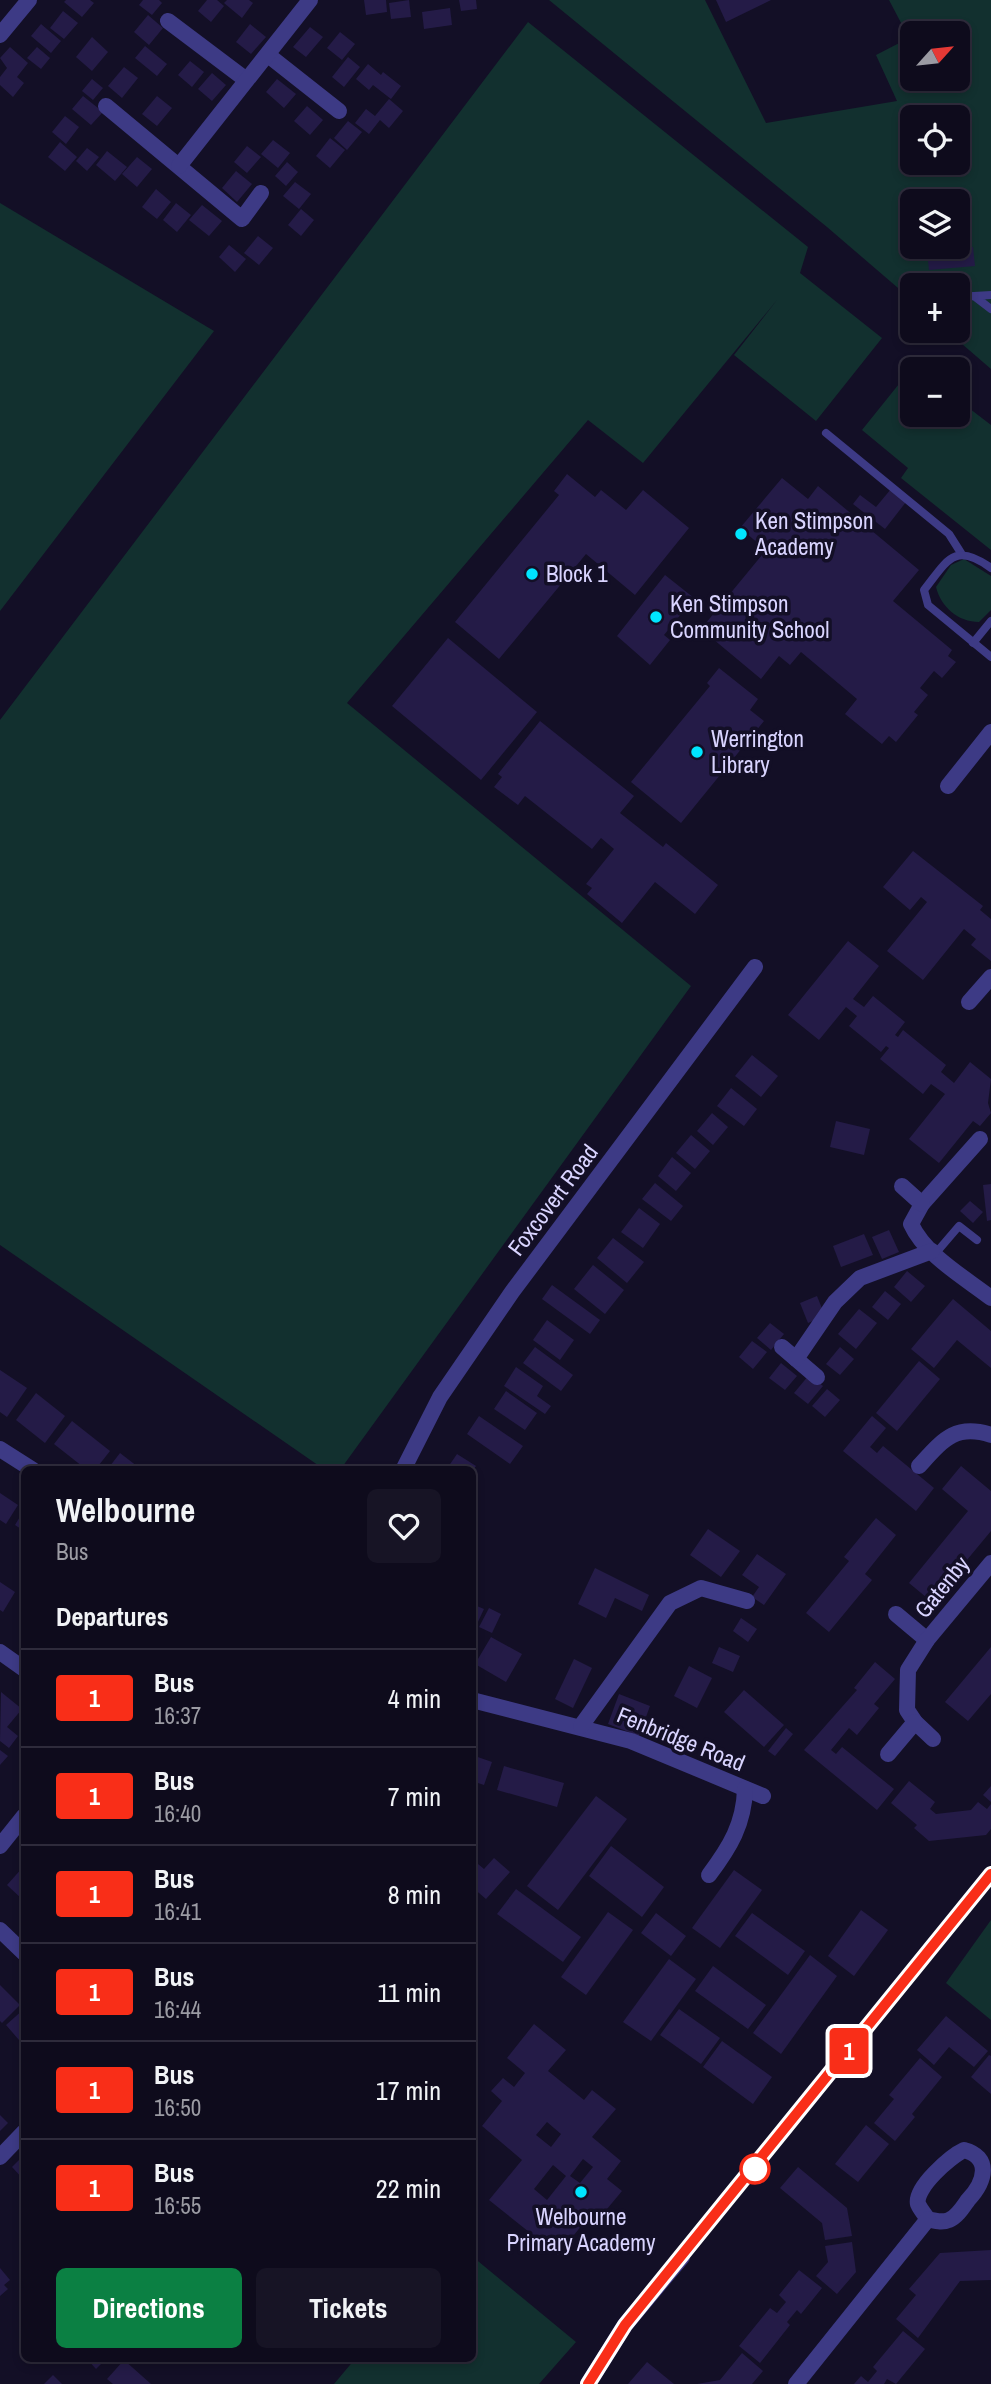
<!DOCTYPE html>
<html lang="en">
<head>
<meta charset="utf-8">
<style>
  body { margin:0; font-family:"Archivo Narrow",sans-serif; background:#171425; color:#f1f3f6; height:100vh; display:flex; flex-direction:column; font-size:26px; white-space:nowrap }
  * { box-sizing:border-box; margin:0 }
  p { font-size:23px; color:#9b9ba3 }
  .icon { flex:none; width:38px; height:38px; fill:none; stroke:currentColor; stroke-width:2; stroke-linecap:round; stroke-linejoin:round }
  .map { position:relative; flex:1; overflow:hidden }
  .drawer { position:absolute; left:21px; top:1466px; width:455px; height:896px; display:flex; flex-direction:column; background:#0e0b1c; border-radius:10px; box-shadow:0 4px 10px #0003,0 0 0 2px #2e2b3b }
  .drawer>* { flex:none }
  .badge { padding:0 14px; border-radius:5px; font-size:24px; line-height:46px }
  .needle { width:46px; rotate:63deg }
  .fabs { position:absolute; left:900px; top:21px; display:grid; gap:14px }
  .fabs a { display:grid; place-items:center; width:70px; height:70px; border-radius:10px; background:#0e0b1c; box-shadow:0 4px 10px #0003,0 0 0 2px #2e2b3b; font-size:35px }
  .map>.badge { position:absolute; translate:-50% -50%; box-shadow:0 0 0 4px #fff }
  h2 { padding:0 35px; font-size:26px; line-height:63px }
  .round { display:grid; place-items:center; flex:none; width:74px; height:74px; border-radius:10px; background:#171425 }
  .head { display:flex; align-items:center; justify-content:space-between; height:119px; padding:0 35px }
  h1 { font-size:33px; font-weight:700; line-height:52px }
  .action { display:flex; gap:14px; margin-top:auto; padding:14px 35px }
  .action a { flex:1; height:80px; border-radius:10px; background:#0b8043; color:#fff; font-size:28px; font-weight:700; line-height:80px; text-align:center }
  .action a+a { background:#171425; color:#f1f3f6 }
  ul { padding:0; list-style:none }
  li { display:flex; align-items:center; gap:21px; height:98px; padding:0 35px; border-top:2px solid #2e2b3b }
  li div { flex:1 }
  li b { display:block; font-size:26px }
  li em { font-style:normal }
  li .badge { min-width:77px; font-weight:700; text-align:center }
  .map>svg:first-child { display:block }
  .green { fill:#12302f; fill-rule:evenodd }
  .building { fill:#241b47; fill-rule:evenodd }
  .lines { fill:none; stroke-linecap:round; stroke-linejoin:round }
  .lane { stroke:#3d3a85; stroke-width:8 }
  .street { stroke:#3d3a85; stroke-width:16 }
  .line-casing { stroke:#fff; stroke-width:16 }
  .line { stroke:#f92e18; stroke-width:10 }
  .poi-dot { fill:#00e5ff; stroke:#130f26; stroke-width:2.5 }
  .stop-dot { fill:#fff; stroke:#f92e18; stroke-width:3.5 }
  .labels { text-anchor:middle; stroke-width:7; stroke-linejoin:round; paint-order:stroke }
  .poi-label { font-size:23px; fill:#d9d4ff; stroke:#130f26; text-anchor:start }
  .street-label { font-size:23px; fill:#d9d4ff; stroke:#130f26 }
</style>
</head>
<body>
<div class="map">
<svg width="991" height="2384" viewBox="0 0 991 2384">
  <rect width="100%" height="100%" fill="#130f26"/>
  <g class="green">
    <path d="M549 0H705L766 123 897 101 876 55 909 38 889 0H991V369L947 331H957V285H912V300L827 227ZM912 33H957V79H912ZM912 117H957V163H912ZM912 201H957V247H912Z"/>
    <polygon points="528,22 808,247 800,273 882,338 816,421 734,355 777,300 643,463 588,420 347,703 691,986 340,1470 325,1470 0,1245 0,720"/>
    <polygon points="0,203 214,331 0,611"/>
    <polygon points="907,374 912,378 912,415 957,415 961,402 991,425 991,550 901,478 908,468 862,430"/>
    <path d="M964 559 991 576V610L979 622C958 622 941 607 936 587L951 565Z"/>
    <polygon points="991,1920 991,2020 946,1983"/>
    <polygon points="473,2257 576,2342 539,2384 334,2384 355,2359 472,2359"/>
  </g>
  <g class="building">
    <polygon points="66,0 90,0 94,3 82,17 64,2"/>
    <polygon points="143,0 159,0 162,3 152,15 139,5"/>
    <polygon points="207,0 217,0 224,6 211,22 198,11"/>
    <polygon points="227,0 249,0 253,3 242,18 224,3"/>
    <polygon points="364,0 386,0 387,12 366,15"/>
    <polygon points="409,0 411,17 391,19 389,3"/>
    <polygon points="459,0 476,0 477,9 461,11"/>
    <polygon points="716,0 771,0 726,22"/>
    <polygon points="450,8 452,25 424,29 422,12"/>
    <polygon points="63,11 78,23 64,39 50,28"/>
    <polygon points="148,15 163,28 149,45 134,32"/>
    <polygon points="41,24 61,41 51,53 31,36"/>
    <polygon points="250,24 266,37 251,54 236,42"/>
    <polygon points="310,27 323,37 306,57 293,47"/>
    <polygon points="340,32 355,44 342,60 327,48"/>
    <polygon points="92,37 108,52 92,71 76,57"/>
    <polygon points="145,46 167,64 157,76 135,58"/>
    <polygon points="10,47 28,63 17,77 24,83 13,97 0,85 0,77 7,68 0,58"/>
    <polygon points="37,47 50,58 41,69 27,58"/>
    <polygon points="348,57 360,67 344,87 332,77"/>
    <polygon points="190,61 204,72 192,87 178,75"/>
    <polygon points="368,64 381,75 383,72 401,86 391,99 373,85 369,90 356,79"/>
    <polygon points="124,67 138,78 122,98 108,86"/>
    <polygon points="212,73 226,85 212,101 198,89"/>
    <polygon points="92,79 103,88 93,100 82,91"/>
    <polygon points="277,79 296,94 284,108 266,92"/>
    <polygon points="83,96 103,112 91,125 72,109"/>
    <polygon points="157,96 172,108 157,126 142,114"/>
    <polygon points="389,99 403,111 389,128 380,120 369,134 355,123 366,109 375,116"/>
    <polygon points="307,106 323,120 310,135 294,121"/>
    <polygon points="65,116 79,127 66,144 52,132"/>
    <polygon points="348,121 362,132 347,150 334,138"/>
    <polygon points="330,138 345,150 330,168 316,156"/>
    <polygon points="273,140 290,153 278,168 261,154"/>
    <polygon points="60,142 77,157 65,171 48,157"/>
    <polygon points="247,146 261,157 247,173 234,162"/>
    <polygon points="87,148 99,157 87,171 76,161"/>
    <polygon points="107,151 127,167 115,181 96,165"/>
    <polygon points="137,157 152,169 137,187 122,174"/>
    <polygon points="287,162 298,172 286,186 275,176"/>
    <polygon points="236,171 252,184 237,202 222,188"/>
    <polygon points="295,182 311,194 299,209 283,196"/>
    <polygon points="156,189 171,202 157,219 142,207"/>
    <polygon points="176,203 191,215 177,232 163,220"/>
    <polygon points="202,205 222,221 209,236 189,220"/>
    <polygon points="301,209 314,220 301,236 288,225"/>
    <polygon points="258,236 273,248 259,265 244,253"/>
    <polygon points="229,245 246,259 235,272 219,257"/>
    <polygon points="973,247 975,266 929,270 927,251"/>
    <polygon points="567,474 595,497 601,490 626,510 643,490 689,528 635,595 586,554 499,659 455,622 559,495 554,491"/>
    <polygon points="782,478 808,499 818,486 919,570 893,601 952,650 948,656 956,662 942,678 934,671 920,688 928,695 914,712 918,715 896,742 889,736 882,744 845,714 857,699 801,652 790,665 779,656 761,679 701,629 766,550 740,528"/>
    <polygon points="891,489 906,502 885,529 853,504 860,495 876,507"/>
    <polygon points="665,575 694,598 664,635 670,640 650,665 617,636"/>
    <polygon points="448,638 537,712 481,780 392,706"/>
    <polygon points="719,668 758,699 750,710 764,721 681,823 631,782 710,686 707,683"/>
    <polygon points="540,721 634,796 620,813 663,847 666,843 718,885 695,914 655,882 622,923 587,894 592,888 586,884 614,849 601,838 592,849 525,796 518,805 494,787 502,777 498,774"/>
    <polygon points="913,851 983,906 980,910 991,919 991,961 971,945 976,939 964,929 923,980 887,951 927,902 921,897 910,910 883,887"/>
    <polygon points="848,941 879,966 853,999 864,1007 873,996 905,1022 895,1035 898,1037 903,1030 946,1065 941,1072 954,1083 970,1062 991,1079 988,1103 991,1113 980,1126 973,1121 939,1163 909,1139 945,1094 931,1084 923,1094 880,1059 889,1048 886,1046 881,1052 849,1026 857,1016 846,1007 819,1040 788,1015"/>
    <polygon points="752,1055 778,1076 761,1097 735,1076"/>
    <polygon points="731,1088 757,1109 744,1126 717,1106"/>
    <polygon points="712,1113 728,1127 713,1145 697,1131"/>
    <polygon points="836,1121 870,1129 864,1155 830,1147"/>
    <polygon points="691,1135 710,1151 695,1169 676,1153"/>
    <polygon points="672,1157 691,1173 676,1191 658,1176"/>
    <polygon points="655,1183 683,1206 671,1221 642,1199"/>
    <polygon points="991,1184 991,1220 987,1221 983,1185"/>
    <polygon points="970,1201 983,1212 973,1223 960,1211"/>
    <polygon points="639,1208 660,1224 643,1248 621,1232"/>
    <polygon points="889,1230 899,1252 882,1259 872,1237"/>
    <polygon points="864,1234 873,1255 841,1267 833,1246"/>
    <polygon points="613,1238 644,1262 627,1283 597,1258"/>
    <polygon points="593,1265 624,1290 605,1314 574,1289"/>
    <polygon points="907,1271 925,1286 911,1302 894,1287"/>
    <polygon points="552,1285 600,1320 590,1334 542,1299"/>
    <polygon points="885,1291 901,1304 888,1320 872,1307"/>
    <polygon points="817,1296 825,1316 808,1323 800,1303"/>
    <polygon points="953,1299 991,1331 991,1368 957,1340 934,1368 911,1349"/>
    <polygon points="859,1309 877,1323 856,1349 838,1334"/>
    <polygon points="547,1320 574,1340 560,1360 533,1340"/>
    <polygon points="770,1323 784,1334 771,1350 757,1338"/>
    <polygon points="752,1341 767,1352 753,1369 739,1357"/>
    <polygon points="535,1347 573,1375 561,1391 523,1363"/>
    <polygon points="840,1347 854,1359 840,1375 826,1364"/>
    <polygon points="919,1361 940,1379 897,1431 876,1413"/>
    <polygon points="781,1363 797,1376 785,1390 769,1378"/>
    <polygon points="516,1367 543,1386 537,1396 551,1406 545,1414 504,1386"/>
    <polygon points="0,1370 27,1388 7,1417 0,1412"/>
    <polygon points="809,1375 823,1386 808,1404 794,1393"/>
    <polygon points="827,1389 840,1400 825,1417 812,1406"/>
    <polygon points="506,1391 537,1413 525,1430 494,1409"/>
    <polygon points="36,1393 65,1416 45,1443 16,1420"/>
    <polygon points="479,1416 523,1446 510,1464 467,1434"/>
    <polygon points="872,1416 886,1428 870,1447 877,1453 883,1446 934,1488 916,1511 843,1451"/>
    <polygon points="72,1421 110,1451 95,1470 87,1470 54,1444"/>
    <polygon points="120,1453 142,1470 107,1470"/>
    <polygon points="457,1454 476,1466 473,1470 446,1470"/>
    <polygon points="961,1466 991,1491 991,1531 932,1602 909,1583 968,1511 942,1489"/>
    <polygon points="0,1493 18,1505 6,1524 0,1520"/>
    <polygon points="24,1510 24,1531 15,1525"/>
    <polygon points="876,1518 896,1535 865,1574 872,1580 829,1632 806,1613 849,1561 844,1557"/>
    <polygon points="708,1529 740,1551 721,1577 690,1555"/>
    <polygon points="757,1554 786,1574 764,1605 752,1597 759,1587 742,1575"/>
    <polygon points="595,1568 649,1595 642,1611 615,1598 606,1618 578,1604"/>
    <polygon points="0,1582 15,1592 3,1612 0,1610"/>
    <polygon points="472,1604 484,1609 476,1626 472,1624"/>
    <polygon points="489,1608 501,1614 492,1633 479,1627"/>
    <polygon points="741,1618 757,1629 748,1642 733,1631"/>
    <polygon points="491,1637 522,1654 506,1682 475,1664"/>
    <polygon points="719,1647 740,1656 733,1672 712,1663"/>
    <polygon points="991,1647 991,1694 968,1721 945,1702"/>
    <polygon points="574,1659 592,1668 573,1708 555,1699"/>
    <polygon points="875,1662 895,1679 874,1704 879,1708 857,1735 849,1728 831,1750 836,1754 842,1747 894,1789 877,1810 804,1750 857,1690 854,1688"/>
    <polygon points="689,1666 712,1678 697,1708 674,1696"/>
    <polygon points="744,1690 784,1725 764,1747 724,1712"/>
    <polygon points="1,1692 22,1709 7,1727 18,1736 9,1748 0,1741"/>
    <polygon points="619,1694 650,1706 639,1736 608,1724"/>
    <polygon points="786,1728 793,1734 775,1756 768,1751"/>
    <polygon points="0,1750 8,1756 0,1765"/>
    <polygon points="472,1755 492,1762 484,1785 472,1781"/>
    <polygon points="504,1766 564,1783 557,1807 497,1790"/>
    <polygon points="909,1781 935,1802 930,1809 936,1814 971,1810 978,1802 987,1809 991,1804 991,1829 986,1835 929,1841 914,1828 917,1825 891,1803"/>
    <polygon points="991,1786 991,1802 983,1795"/>
    <polygon points="596,1796 627,1819 558,1910 527,1886"/>
    <polygon points="611,1846 664,1887 642,1917 589,1876"/>
    <polygon points="494,1858 510,1872 486,1899 472,1887 472,1859 484,1869"/>
    <polygon points="24,1866 24,1899 23,1900 7,1885"/>
    <polygon points="734,1870 762,1890 720,1948 692,1928"/>
    <polygon points="516,1889 581,1937 563,1962 497,1914"/>
    <polygon points="861,1910 888,1930 854,1976 828,1956"/>
    <polygon points="608,1912 633,1930 586,1995 561,1977"/>
    <polygon points="656,1913 686,1936 671,1956 641,1933"/>
    <polygon points="752,1913 805,1951 788,1975 735,1936"/>
    <polygon points="810,1955 837,1976 781,2054 753,2033"/>
    <polygon points="669,1959 696,1979 651,2041 623,2022"/>
    <polygon points="713,1966 766,2005 748,2029 695,1991"/>
    <polygon points="0,1985 20,2005 2,2023 0,2021"/>
    <polygon points="24,2009 24,2035 19,2040 6,2025"/>
    <polygon points="679,2009 720,2038 701,2064 660,2035"/>
    <polygon points="946,2016 988,2051 974,2067 949,2047 934,2065 917,2050"/>
    <path d="M534 2024 566 2050 548 2071 584 2100 592 2090 616 2109 592 2137 621 2161 607 2179 622 2191 597 2221 590 2215 558 2255 489 2200 522 2160 482 2126 502 2101 491 2091 503 2078 514 2087 525 2073 507 2058ZM547 2122 561 2134 551 2147 536 2135ZM583 2159 593 2167 580 2183 570 2176ZM553 2165 566 2176 547 2200 534 2189Z"/>
    <polygon points="722,2041 772,2077 753,2104 703,2067"/>
    <polygon points="989,2055 991,2056 991,2094 971,2077"/>
    <polygon points="920,2058 942,2077 912,2114 915,2117 895,2141 874,2123 894,2099 889,2095"/>
    <polygon points="0,2115 8,2123 0,2131"/>
    <polygon points="866,2125 889,2144 858,2182 835,2164"/>
    <polygon points="24,2155 24,2180 12,2167"/>
    <polygon points="798,2167 847,2208 852,2236 825,2240 822,2223 780,2188"/>
    <polygon points="852,2242 856,2272 837,2294 816,2276 828,2262 825,2246"/>
    <polygon points="991,2250 991,2280 960,2281 918,2338 896,2319 916,2295 909,2289 940,2253"/>
    <polygon points="0,2268 10,2280 4,2285 8,2289 0,2296"/>
    <polygon points="799,2270 822,2288 801,2314 797,2310 787,2322 790,2325 760,2363 739,2346 770,2308 777,2313 786,2302 779,2295"/>
    <polygon points="903,2331 925,2349 896,2384 887,2379 884,2384 854,2384 861,2376 868,2382 877,2371 873,2367"/>
    <polygon points="742,2353 763,2371 752,2384 697,2384 720,2380"/>
    <polygon points="87,2359 106,2359 96,2369"/>
    <polygon points="124,2360 151,2384 113,2384 107,2379"/>
    <polygon points="647,2362 674,2384 628,2384"/>
    <polygon points="53,2375 62,2384 44,2384"/>
  </g>
  <g class="lines">
    <g class="lane">
      <polyline points="991,295 974,296 991,309"/>
      <polyline points="957,298 974,296"/>
      <polyline points="826,433 949,534 961,553"/>
      <path d="M991 568C954 541 947 561 924 590L928 605 991 657"/>
      <polyline points="973,643 991,621"/>
      <polyline points="935,1254 959,1226 977,1240"/>
      <polyline points="682,2257 991,1874"/>
    </g>
    <g class="street">
      <polyline points="168,21 245,79"/>
      <polyline points="0,35 29,0"/>
      <polyline points="268,55 339,111"/>
      <polyline points="106,106 242,219 261,193"/>
      <polyline points="179,166 310,0"/>
      <polyline points="948,786 991,732"/>
      <polyline points="969,1002 991,977"/>
      <path d="M980 1139 922 1204 911 1224C925 1255 964 1277 991 1298"/>
      <polyline points="902,1186 922,1204"/>
      <polyline points="782,1347 817,1377"/>
      <polyline points="796,1359 835,1302 860,1278 932,1251"/>
      <polyline points="0,1449 33,1470"/>
      <path d="M919 1466C942 1441 955 1423 991 1435"/>
      <polyline points="403,1470 440,1397 512,1292 755,967"/>
      <polyline points="896,1614 927,1640"/>
      <polyline points="0,1652 24,1669"/>
      <polyline points="472,1700 631,1741 763,1796"/>
      <polyline points="581,1726 670,1603 701,1588 747,1601"/>
      <polyline points="933,1739 915,1722 907,1710 908,1670 927,1640 991,1563"/>
      <polyline points="888,1754 915,1722"/>
      <polyline points="0,1846 24,1816"/>
      <path d="M709 1875C730 1847 744 1824 745 1789"/>
      <polyline points="0,1930 24,1953"/>
      <path d="M964 2150C991 2157 986 2181 968 2200 963 2207 957 2217 949 2220 942 2223 935 2221 928 2219 925 2215 920 2209 918 2204 914 2188 951 2156 964 2150Z"/>
      <polyline points="0,2157 24,2132"/>
      <polyline points="588,2384 625,2325 682,2257"/>
      <polyline points="796,2384 928,2219"/>
    </g>
  </g>
  <g class="lines">
    <g class="line-casing">
      <polyline id="line" points="588,2384 625,2325 991,1874"/>
    </g>
    <use href="#line" class="line"/>
  </g>
  <g class="poi-dot">
    <circle cx="741" cy="534" r="7"/>
    <circle cx="532" cy="574" r="7"/>
    <circle cx="656" cy="617" r="7"/>
    <circle cx="697" cy="752" r="7"/>
    <circle cx="581" cy="2192" r="7"/>
  </g>
  <circle class="stop-dot" cx="755" cy="2169" r="14"/>
  <g class="labels">
    <g class="poi-label">
      <text x="755" y="529">Ken Stimpson<tspan x="755" dy="26">Academy</tspan></text>
      <text x="546" y="582">Block 1</text>
      <text x="670" y="612">Ken Stimpson<tspan x="670" dy="26">Community School</tspan></text>
      <text x="711" y="747">Werrington<tspan x="711" dy="26">Library</tspan></text>
      <text x="581" y="2225" text-anchor="middle">Welbourne<tspan x="581" dy="26">Primary Academy</tspan></text>
    </g>
    <g class="street-label">
      <text transform="translate(553 1200) rotate(-53)" y="8">Foxcovert Road</text>
      <text transform="translate(942 1587) rotate(-51)" y="8">Gatenby</text>
      <text transform="translate(681 1739) rotate(22)" y="8">Fenbridge Road</text>
    </g>
  </g>
</svg>
<div class="fabs">
<a><svg class="needle" viewBox="-14 -14 28 28"><path d="M0-13l5 13h-10z" fill="#e53935"/><path d="M0 13l5-13h-10z" fill="#9b9ba3"/></svg></a>
<a><svg class="icon" aria-label="locate" viewBox="0 0 24 24"><circle cx="12" cy="12" r="6"/><path d="M12 2v4M12 18v4M2 12h4M18 12h4"/></svg></a>
<a><svg class="icon" aria-label="layers" viewBox="0 0 24 24"><path d="M12 4l9 5-9 5-9-5zM3 14l9 5 9-5"/></svg></a>
<a>+</a>
<a>−</a>
</div>
<b class="badge" style="left:849px;top:2051px;background:#f92e18;color:#fff">1</b>
<section class="drawer">
<div class="head"><div><h1>Welbourne</h1><p>Bus</p></div><a class="round"><svg class="icon" aria-label="heart" viewBox="0 0 24 24"><path d="M12 20l-8-8c-3-5 5-10 8-4 3-6 11-1 8 4z"/></svg></a></div>
<h2>Departures</h2>
<ul>
<li><span class="badge" style="background:#f92e18;color:#fff">1</span><div><b>Bus</b><p>16:37</p></div><em>4 min</em></li>
<li><span class="badge" style="background:#f92e18;color:#fff">1</span><div><b>Bus</b><p>16:40</p></div><em>7 min</em></li>
<li><span class="badge" style="background:#f92e18;color:#fff">1</span><div><b>Bus</b><p>16:41</p></div><em>8 min</em></li>
<li><span class="badge" style="background:#f92e18;color:#fff">1</span><div><b>Bus</b><p>16:44</p></div><em>11 min</em></li>
<li><span class="badge" style="background:#f92e18;color:#fff">1</span><div><b>Bus</b><p>16:50</p></div><em>17 min</em></li>
<li><span class="badge" style="background:#f92e18;color:#fff">1</span><div><b>Bus</b><p>16:55</p></div><em>22 min</em></li>
</ul>
<div class="action"><a>Directions</a><a>Tickets</a></div>
</section>
</div>
</body>
</html>
